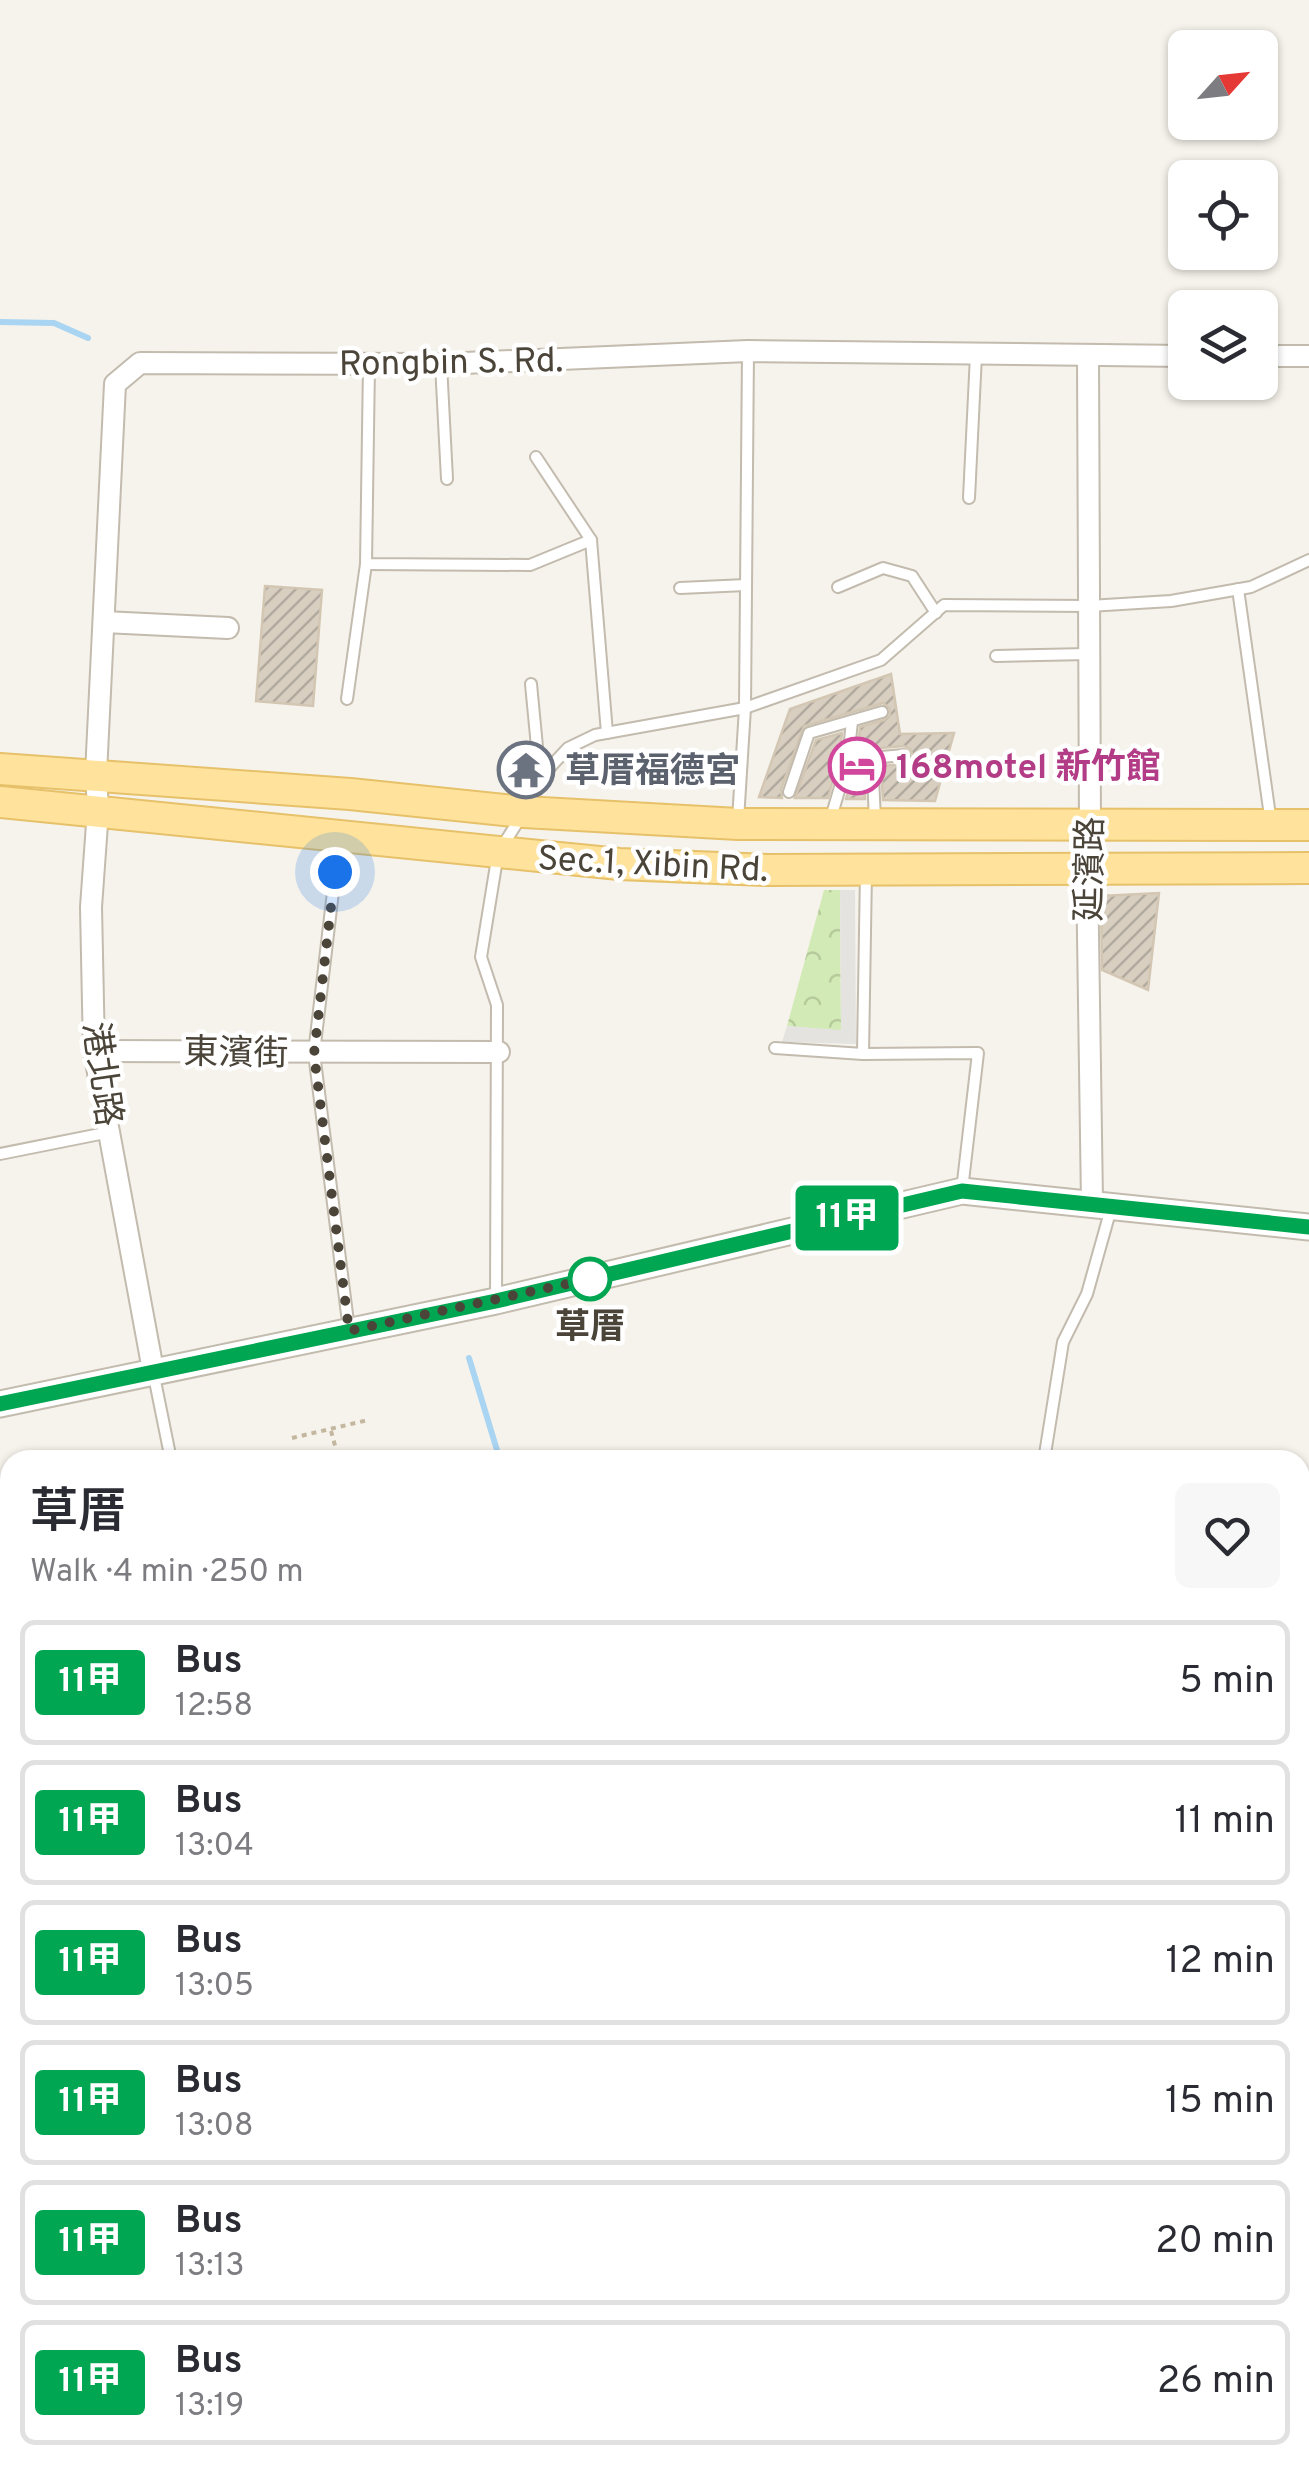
<!DOCTYPE html>
<html lang="en">
<head>
<meta charset="utf-8">
<style>
  body { margin:0; font-family:Overpass,"Noto Sans TC",sans-serif; background:#f7f7f7; color:#2b2b33; height:100vh; display:flex; flex-direction:column; font-size:38px; white-space:nowrap }
  * { box-sizing:border-box; margin:0 }
  p { font-size:32px; color:#7c7c81 }
  .icon { flex:none; width:55px; height:55px; fill:none; stroke:currentColor; stroke-width:2; stroke-linecap:round; stroke-linejoin:round }
  .map { position:relative; flex:1; overflow:hidden }
  .side { position:absolute; left:0px; top:1450px; width:1310px; height:1030px; display:flex; flex-direction:column; background:#fff; border-radius:30px 30px 0 0; box-shadow:0 2px 8px #0004 }
  .side>* { flex:none }
  .badge { padding:0 20px; border-radius:8px; font-size:35px; line-height:65px }
  .needle { width:65px; rotate:63deg }
  .tools { position:absolute; left:1168px; top:30px; display:grid; gap:20px }
  .tools a { display:grid; place-items:center; width:110px; height:110px; border-radius:15px; background:#fff; box-shadow:0 2px 8px #0004; font-size:50px }
  .you { position:absolute; width:50px; height:50px; margin:-25px; border:8px solid #fff; border-radius:50%; background:#1a73e8; box-shadow:0 0 0 15px #1a73e833 }
  .map>.badge { position:absolute; translate:-50% -50%; box-shadow:0 0 0 5px #fff }
  .round { display:grid; place-items:center; flex:none; width:105px; height:105px; border-radius:15px; background:#f7f7f7 }
  .headline { display:flex; align-items:center; justify-content:space-between; height:170px; padding:0 30px }
  h1 { font-size:48px; font-weight:600; line-height:75px }
  ul { padding:0; list-style:none }
  li { display:flex; align-items:center; gap:30px; height:125px; margin:0 20px 15px; padding:0 10px; border:5px solid #e1e1e2; border-radius:15px }
  li div { flex:1 }
  li b { display:block; font-size:38px }
  li em { font-style:normal }
  li .badge { min-width:110px; font-weight:700; text-align:center }
  .map>svg:first-child { display:block }
  .park { fill:url(#park-crowns) }
  .parking { fill:#e5e3e0 }
  .lines { fill:none; stroke-linecap:round; stroke-linejoin:round }
  .stream { stroke:#a9d4f2; stroke-width:6 }
  .building { fill:url(#building-hatch); stroke:#d3c7b4; stroke-width:2.5 }
  .service-casing { stroke:#c2bbae; stroke-width:14 }
  .minor-casing { stroke:#c2bbae; stroke-width:24 }
  .tertiary-casing { stroke:#c2bbae; stroke-width:29 }
  .primary-casing { stroke:#e6c16a; stroke-width:34 }
  .path { stroke:#c4b79f; stroke-width:4; stroke-dasharray:5 5; stroke-linecap:butt }
  .service { stroke:#fff; stroke-width:10 }
  .minor { stroke:#fff; stroke-width:20 }
  .tertiary { stroke:#fff; stroke-width:25 }
  .primary { stroke:#ffe39c; stroke-width:30 }
  .line-casing { stroke:#fff; stroke-width:22 }
  .line { stroke:#00a651; stroke-width:15 }
  .walk { stroke:#4b4439; stroke-width:10; stroke-dasharray:0 18 }
  .stop-dot { fill:#fff; stroke:#00a651; stroke-width:5 }
  .labels { text-anchor:middle; stroke-width:9; stroke-linejoin:round; paint-order:stroke }
  .street-label { font-size:35px; fill:#4b4439; stroke:#fff }
  .hotel-label { font-size:35px; font-weight:bold; fill:#b23c85; stroke:#fff; text-anchor:start }
  .worship-label { font-size:35px; font-weight:bold; fill:#5b616d; stroke:#fff; text-anchor:start }
  .stop-label { font-size:35px; font-weight:bold; fill:#4b4439; stroke:#fff }
</style>
</head>
<body>
<div class="map">
<svg width="1309" height="2480" viewBox="0 0 1309 2480">
  <defs>
    <pattern id="park-crowns" width="20" height="18" patternUnits="userSpaceOnUse" patternTransform="scale(2.5)"><rect width="20" height="18" fill="#d2eab5"/><path d="M2 6a3 3 0 1 1 6 0M12 15a3 3 0 1 1 6 0" fill="none" stroke="#b6ca9c"/></pattern>
    <pattern id="building-hatch" width="6" height="6" patternUnits="userSpaceOnUse" patternTransform="scale(2.5)"><rect width="6" height="6" fill="#d8cfc1"/><path d="M-1 1l2-2M0 6l6-6M5 7l2-2" fill="none" stroke="#b1aa9e"/></pattern>
  </defs>
  <rect width="100%" height="100%" fill="#f6f3ec"/>
  <polygon class="park" points="824,890 840,890 841,1031 787,1026"/>
  <polygon class="parking" points="840,890 855,890 856,1044 782,1042 787,1026 841,1030"/>
  <g class="lines">
    <g class="stream">
      <polyline points="0,322 54,323 88,338"/>
      <polyline points="469,1358 500,1460"/>
      <polyline points="0,1929 10,1926"/>
      <polyline points="1300,2032 1309,2035"/>
      <polyline points="1300,2242 1309,2245"/>
    </g>
  </g>
  <g class="building">
    <polygon points="265,586 322,590 313,706 256,701"/>
    <polygon points="891,674 900,734 954,733 935,801 883,800 881,766 906,764 913,755 910,749 904,746 858,750 860,727 884,720 890,715 890,709 883,703 804,726 781,789 782,798 759,797 790,709"/>
    <polygon points="842,733 839,758 828,798 795,798 816,740"/>
    <polygon points="864,767 865,799 846,799 855,768"/>
    <polygon points="1159,893 1148,990 1102,970 1101,896"/>
  </g>
  <g class="lines">
    <g class="service-casing">
      <g id="service">
        <polyline points="441,364 447,479"/>
        <polyline points="369,365 366,564 530,565 591,540"/>
        <polyline points="536,457 591,540 607,733"/>
        <polyline points="969,498 976,355"/>
        <polyline points="838,587 883,568 912,576 936,613"/>
        <polyline points="680,588 746,585"/>
        <polyline points="1238,589 1271,823"/>
        <polyline points="996,656 1088,654"/>
        <polyline points="531,684 540,778"/>
        <polyline points="347,699 366,564"/>
        <polyline points="852,721 848,760 904,755"/>
        <polyline points="872,757 875,819"/>
        <polyline points="789,792 809,733 882,712"/>
        <polyline points="738,820 745,708 748,351"/>
        <polyline points="830,821 848,760"/>
        <polyline points="339,841 314,1053 349,1330"/>
        <polyline points="775,1048 863,1054 978,1053 962,1190"/>
        <polyline points="863,1054 866,871"/>
        <polyline points="0,1154 110,1132"/>
        <polyline points="496,1300 497,1005 481,957 498,853 524,812 540,778 568,748 595,735 745,708 881,660 944,605 1089,606 1171,601 1251,587 1309,560"/>
        <polyline points="153,1371 171,1460"/>
        <polyline points="1045,1454 1063,1342 1087,1294 1112,1205"/>
        <polyline points="0,2240 10,2234"/>
        <polyline points="1300,2320 1309,2323"/>
      </g>
    </g>
    <g class="minor-casing">
      <g id="minor">
        <polyline points="1088,356 1090,827 1087,868 1092,1202"/>
        <polyline points="1260,356 1309,356"/>
        <polyline points="104,622 228,628"/>
        <polyline points="94,1051 499,1052"/>
        <polyline points="153,1370 94,1051 91,907 98,810 96,774 115,384 140,363 441,364 748,351 1185,356"/>
        <polyline points="1300,1561 1309,1563"/>
        <polyline points="0,1609 10,1608"/>
      </g>
    </g>
    <g class="tertiary-casing">
      <polyline id="tertiary" points="0,1404 496,1301 962,1191 1309,1227"/>
    </g>
    <g class="primary-casing">
      <g id="primary">
        <polyline points="0,769 350,794 524,812 738,824 1309,825"/>
        <polyline points="0,802 619,864 767,870 1309,868"/>
      </g>
    </g>
    <g class="path">
      <polyline points="331,1431 339,1460"/>
      <polyline points="292,1438 368,1420"/>
    </g>
    <use href="#service" class="service"/>
    <use href="#minor" class="minor"/>
    <use href="#tertiary" class="tertiary"/>
    <use href="#primary" class="primary"/>
  </g>
  <g class="lines">
    <g class="line-casing">
      <polyline id="line" points="0,1404 496,1301 962,1191 1309,1227"/>
    </g>
    <use href="#line" class="line"/>
    <polyline class="walk" points="335,872 314,1054 349,1331 599,1277 590,1279"/>
  </g>
  <defs>
    <g id="hotel-ring" transform="scale(2.875)"><circle r="9.5" fill="#fff" stroke="#d1479c" stroke-width="1.5"/><path d="M-6-4.5h1.5V1H6V5H4.5V3h-9V5H-6ZM-4 0a1.8 1.8 0 1 1 3.6 0ZM.5 0V-2.5h3Q6-2.5 6 0Z" fill="#d1479c"/></g>
    <g id="temple-ring" transform="scale(2.875)"><circle r="9.5" fill="#fff" stroke="#6b7280" stroke-width="1.5"/><path d="M0-6L5-2H3V0L6.5 2.5H4V6H1.5V3h-3V6H-4V2.5H-6.5L-3 0V-2H-5Z" fill="#6b7280"/></g>
  </defs>
  <g fill-rule="evenodd">
    <use href="#hotel-ring" x="857" y="766"/>
    <use href="#temple-ring" x="526" y="770"/>
  </g>
  <circle class="stop-dot" cx="590" cy="1279" r="20"/>
  <g class="labels">
    <g class="street-label">
      <text transform="translate(451 361) rotate(-1)" y="12">Rongbin S. Rd.</text>
      <text transform="translate(653 863) rotate(3)" y="12">Sec.1, Xibin Rd.</text>
      <text transform="translate(1089 869) rotate(-89)" y="12">延濱路</text>
      <text transform="translate(236 1052) rotate(1)" y="12">東濱街</text>
      <text transform="translate(103 1074) rotate(82)" y="12">港北路</text>
    </g>
    <g class="hotel-label">
      <text x="896" y="778">168motel 新竹館</text>
    </g>
    <g class="worship-label">
      <text x="565" y="782">草厝福德宮</text>
    </g>
    <g class="stop-label">
      <text x="590" y="1338">草厝</text>
    </g>
  </g>
</svg>
<div class="tools">
<a><svg class="needle" viewBox="-14 -14 28 28"><path d="M0-13l5 13h-10z" fill="#e53935"/><path d="M0 13l5-13h-10z" fill="#7c7c81"/></svg></a>
<a><svg class="icon" aria-label="locate" viewBox="0 0 24 24"><circle cx="12" cy="12" r="6"/><path d="M12 2v4M12 18v4M2 12h4M18 12h4"/></svg></a>
<a><svg class="icon" aria-label="layers" viewBox="0 0 24 24"><path d="M12 4l9 5-9 5-9-5zM3 14l9 5 9-5"/></svg></a>
</div>
<div class="you" style="left:335px;top:872px"></div>
<b class="badge" style="left:847px;top:1218px;background:#00a651;color:#fff">11甲</b>
<section class="side">
<div class="headline"><div><h1>草厝</h1><p>Walk · 4 min · 250 m</p></div><a class="round"><svg class="icon" aria-label="heart" viewBox="0 0 24 24"><path d="M12 20l-8-8c-3-5 5-10 8-4 3-6 11-1 8 4z"/></svg></a></div>
<ul>
<li><span class="badge" style="background:#00a651;color:#fff">11甲</span><div><b>Bus</b><p>12:58</p></div><em>5 min</em></li>
<li><span class="badge" style="background:#00a651;color:#fff">11甲</span><div><b>Bus</b><p>13:04</p></div><em>11 min</em></li>
<li><span class="badge" style="background:#00a651;color:#fff">11甲</span><div><b>Bus</b><p>13:05</p></div><em>12 min</em></li>
<li><span class="badge" style="background:#00a651;color:#fff">11甲</span><div><b>Bus</b><p>13:08</p></div><em>15 min</em></li>
<li><span class="badge" style="background:#00a651;color:#fff">11甲</span><div><b>Bus</b><p>13:13</p></div><em>20 min</em></li>
<li><span class="badge" style="background:#00a651;color:#fff">11甲</span><div><b>Bus</b><p>13:19</p></div><em>26 min</em></li>
</ul>
</section>
</div>
</body>
</html>
